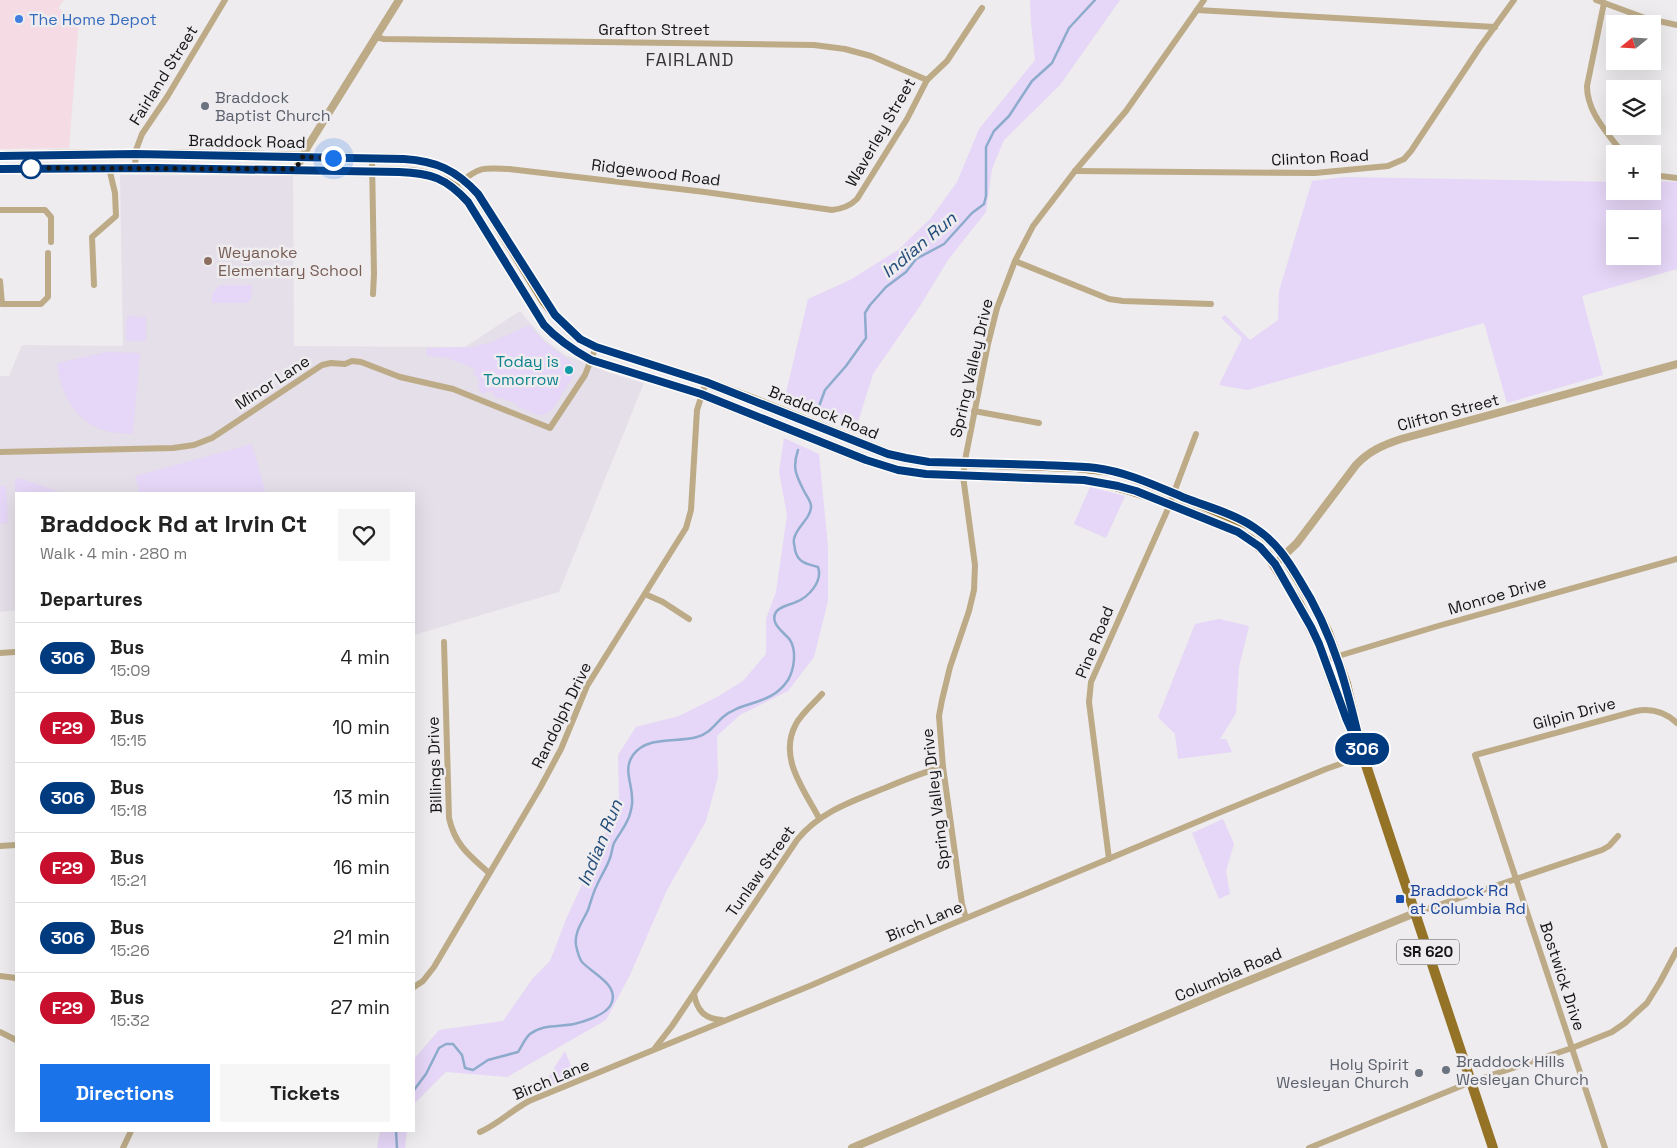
<!DOCTYPE html>
<html lang="en">
<head>
<meta charset="utf-8">
<style>
  body { margin:0; font-family:"Space Grotesk",sans-serif; background:#f6f6f6; color:#222; height:100vh; display:flex; flex-direction:column; font-size:19px; white-space:nowrap }
  * { box-sizing:border-box; margin:0 }
  p { font-size:16px; color:#767676 }
  .icon { flex:none; width:28px; height:28px; fill:none; stroke:currentColor; stroke-width:2; stroke-linecap:round; stroke-linejoin:round }
  .map { position:relative; flex:1; overflow:hidden }
  .drawer { position:absolute; left:15px; top:492px; width:400px; height:640px; display:flex; flex-direction:column; background:#fff; border-radius:0px; box-shadow:0 5px 20px #0002 }
  .drawer>* { flex:none }
  .badge { padding:0 10px; border-radius:16px; font-size:18px; line-height:32px }
  .needle { width:32px; rotate:252deg }
  .tools { position:absolute; left:1606px; top:15px; display:grid; gap:10px }
  .tools a { display:grid; place-items:center; width:55px; height:55px; border-radius:0px; background:#fff; box-shadow:0 5px 20px #0002; font-size:25px }
  .you { position:absolute; width:25px; height:25px; margin:-12px; border:4px solid #fff; border-radius:50%; background:#1a73e8; box-shadow:0 0 0 8px #1a73e833 }
  .map>.badge { position:absolute; translate:-50% -50%; box-shadow:0 0 0 2px #fff }
  h2 { padding:0 25px; font-size:19px; line-height:45px }
  .round { display:grid; place-items:center; flex:none; width:52px; height:52px; border-radius:0px; background:#f6f6f6 }
  .summary { display:flex; align-items:center; justify-content:space-between; height:85px; padding:0 25px }
  h1 { font-size:24px; font-weight:800; line-height:38px }
  .button { display:flex; gap:10px; margin-top:auto; padding:10px 25px }
  .button a { flex:1; height:58px; border-radius:0px; background:#1a73e8; color:#fff; font-size:20px; font-weight:800; line-height:58px; text-align:center }
  .button a+a { background:#f6f6f6; color:#222 }
  ul { padding:0; list-style:none }
  li { display:flex; align-items:center; gap:15px; height:70px; padding:0 25px; border-top:1px solid #e0e0e0 }
  li div { flex:1 }
  li b { display:block; font-size:19px }
  li em { font-style:normal }
  li .badge { min-width:55px; font-weight:700; text-align:center }
  .map>svg:first-child { display:block }
  .commercial { fill:#f4dbe4 }
  .built { fill:#e4dfe9 }
  .green { fill:#e6d6f7; fill-rule:evenodd }
  .lines { fill:none; stroke-linecap:round; stroke-linejoin:round }
  .stream { stroke:#8dabcc; stroke-width:2.5 }
  .minor { stroke:#bdab87; stroke-width:6 }
  .tertiary { stroke:#bdab87; stroke-width:8 }
  .primary { stroke:#947226; stroke-width:10 }
  .line-casing { stroke:#fff; stroke-width:11 }
  .line { stroke:#003b80; stroke-width:8 }
  .walk { stroke:#151516; stroke-width:5; stroke-dasharray:0 9 }
  .shop-dot { fill:#3f7fe0; stroke:#eeecef; stroke-width:2 }
  .worship-dot { fill:#6b7280; stroke:#eeecef; stroke-width:2 }
  .stop-dot { fill:#fff; stroke:#003b80; stroke-width:2.5 }
  .education-dot { fill:#8d6e63; stroke:#eeecef; stroke-width:2 }
  .culture-dot { fill:#0f9aa8; stroke:#eeecef; stroke-width:2 }
  .transit-dot { fill:#1a4fb4; stroke:#eeecef; stroke-width:2 }
  .labels { text-anchor:middle; stroke-width:5; stroke-linejoin:round; paint-order:stroke }
  .shield { fill:#eeecef; stroke:#565657; stroke-width:1 }
  .shield-label { font-size:15px; font-weight:bold; fill:#151516 }
  .shop-label { font-size:16px; fill:#366cbe; stroke:#eeecef; text-anchor:start }
  .street-label { font-size:16px; fill:#151516; stroke:#eeecef }
  .worship-label { font-size:16px; fill:#5b616d; stroke:#eeecef; text-anchor:start }
  .education-label { font-size:16px; fill:#785e54; stroke:#eeecef; text-anchor:start }
  .culture-label { font-size:16px; fill:#0d838f; stroke:#eeecef; text-anchor:end }
  .transit-label { font-size:16px; fill:#164399; stroke:#eeecef; text-anchor:start }
  .neighbourhood-label { font-size:18px; letter-spacing:1px; fill:#363538; stroke:#eeecef }
  .water-label { font-size:18px; font-style:italic; fill:#224d79; stroke:#eeecef }
</style>
</head>
<body>
<div class="map">
<svg width="1677" height="1148" viewBox="0 0 1677 1148">
  <rect width="100%" height="100%" fill="#eeecef"/>
  <polygon class="commercial" points="0,0 64,0 58,8 79,22 69,148 0,149"/>
  <polygon class="built" points="120,175 293,176 294,346 465,347 520,311 544,339 565,355 610,373 644,383 559,592 414,635 414,494 16,494 16,610 0,612 0,376 9,376 22,345 123,346"/>
  <g class="green">
    <polygon points="1030,0 1120,0 1060,85 1004,140 992,169 986,212 948,260 920,306 873,374 857,425 785,397 808,299 850,280 898,250 931,218 957,182 979,129 1035,60 1031,23"/>
    <path d="M1344 177 1615 182V191H1652L1653 181 1677 182V269L1582 296 1603 375 1507 403 1484 323 1247 390 1219 385 1242 338 1221 318 1225 315 1250 340 1278 320 1279 291 1312 181ZM1615 219H1652V256H1615Z"/>
    <polygon points="220,285 252,285 251,300 246,303 212,303 212,294"/>
    <polygon points="129,316 146,317 146,341 126,341 126,320"/>
    <path d="M529 325 545 342 576 366 574 375 552 410 545 414 538 415 518 407 516 404 502 398H494L495 394 486 391 485 394C476 391 480 385 478 378L473 373 474 368 447 358 426 355 427 348 472 347 492 342Z"/>
    <path d="M107 352 140 353 133 434C124 433 114 433 106 431 75 422 60 393 57 363Z"/>
    <polygon points="784,438 819,454 828,547 828,601 814,657 788,691 740,715 717,736 718,777 706,821 667,890 630,975 606,1020 507,1077 446,1072 414,1104 414,1059 439,1030 503,1021 533,978 550,961 567,917 604,837 619,796 618,755 636,727 679,716 717,697 743,681 766,654 766,619 776,592 787,515 779,472"/>
    <polygon points="252,444 266,494 140,494 135,476"/>
    <polygon points="15,478 22,479 66,494 16,494 16,550"/>
    <polygon points="0,486 6,486 8,523 0,524"/>
    <polygon points="1090,487 1125,496 1106,538 1074,524"/>
    <polygon points="1219,619 1249,626 1239,667 1236,713 1220,739 1226,739 1232,752 1178,759 1175,734 1158,717 1195,624"/>
    <polygon points="1223,819 1234,844 1226,871 1230,894 1219,899 1192,833"/>
    <polygon points="565,1051 575,1076 540,1090"/>
    <polygon points="380,1131 407,1131 405,1148 377,1148"/>
  </g>
  <g class="lines">
    <g class="stream">
      <polyline points="818,409 825,390 846,366 866,338 865,313 870,305 886,287 906,272 916,259 944,244 972,213 984,204 986,196 986,147 994,131 1009,116 1032,81 1052,63 1069,28 1095,0"/>
      <path d="M414 1090 426 1074 439 1048 446 1044H453L462 1055 465 1068 473 1070 488 1060 518 1052C522 1046 525 1038 530 1034 543 1024 559 1027 574 1024 586 1021 608 1015 612 1002 618 984 592 973 582 962 579 958 577 950 576 945 574 932 583 921 588 910 591 901 593 893 597 885 601 876 607 867 610 858 612 853 612 848 614 843 619 834 625 827 629 817 631 811 633 804 632 798 632 783 623 769 633 755 648 735 677 743 697 737 709 734 714 725 723 717 743 700 771 706 788 680 794 670 797 651 790 640 785 633 769 624 776 612 780 606 790 605 796 602 809 597 823 581 818 567 807 564 798 563 795 550 795 546 793 543 794 539 796 527 812 518 811 505 810 500 806 495 804 491 796 475 792 468 798 450"/>
      <polyline points="396,1131 397,1148"/>
    </g>
    <g class="minor">
      <polyline points="1596,0 1645,18 1677,25"/>
      <path d="M1604 3 1587 86C1587 113 1608 133 1623 154"/>
      <polyline points="1197,10 1495,27"/>
      <polyline points="375,37 384,39 814,45 845,49 871,56 927,80"/>
      <polyline points="372,159 374,274 373,294"/>
      <polyline points="135,168 136,150 142,134 167,97 225,0"/>
      <polyline points="1075,171 1315,173 1388,166 1404,159 1411,151 1480,47 1514,0"/>
      <polyline points="1652,175 1677,178"/>
      <path d="M461 182C480 166 484 168 509 169L705 192 832 210C842 209 850 206 857 199L907 119 927 80 947 61 982 8"/>
      <polyline points="0,210 45,210 51,217 51,242"/>
      <polyline points="1015,261 1109,299 1123,301 1211,304"/>
      <polyline points="0,281 2,304 41,304 48,297 48,253"/>
      <polyline points="94,285 92,237 116,216 115,193 109,168"/>
      <polyline points="974,411 1039,423"/>
      <polyline points="0,452 173,448 194,445 212,438 322,365 331,363 345,364 352,361 361,362 400,377 453,389 550,428 585,375 596,347"/>
      <polyline points="645,594 663,602 689,619"/>
      <path d="M444 642 449 818C455 845 469 855 489 873"/>
      <polyline points="0,653 15,652"/>
      <polyline points="1325,660 1438,626 1677,559"/>
      <path d="M819 818C803 788 778 757 796 724 801 714 814 703 822 694"/>
      <polyline points="0,846 16,845"/>
      <polyline points="1109,859 1089,702 1091,682 1167,511 1196,434"/>
      <polyline points="1415,913 1602,850 1609,846 1618,836"/>
      <polyline points="966,918 962,904 943,767 939,716 942,700 950,667 969,611 974,590 975,565 963,476 966,455 988,344 997,308 1015,261 1033,226 1075,171 1126,111 1204,0"/>
      <polyline points="0,976 16,978"/>
      <polyline points="414,987 423,981 434,967 540,788 561,749 587,686 686,528 691,510 697,410 706,382"/>
      <path d="M694 994C697 1010 704 1019 722 1020"/>
      <polyline points="0,1032 16,1040"/>
      <path d="M655 1048 672 1026 797 840C819 812 853 801 885 788 904 780 923 772 943 767"/>
      <path d="M480 1132C498 1124 512 1110 529 1101L812 985 945 927 1216 814 1326 769 1363 756"/>
      <polyline points="123,1148 131,1131"/>
      <polyline points="1309,1148 1471,1082 1572,1048 1612,1032 1625,1023 1647,1003 1660,982 1677,950"/>
      <path d="M1605 1148 1475 755 1636 711C1652 708 1665 712 1677 723"/>
    </g>
    <g class="tertiary">
      <polyline points="296,169 308,146 399,0"/>
      <path d="M1275 564 1297 543 1356 465C1369 451 1383 445 1401 439L1677 364"/>
      <polyline points="852,1148 1223,991 1415,913"/>
    </g>
    <g class="primary">
      <path d="M0 156C135 152 269 156 404 159 436 161 456 170 478 194L545 302 555 315 580 339 596 347 697 379 751 399 888 454 905 458 929 462 1076 467 1113 471 1132 477 1174 493 1254 527 1273 543 1284 556 1315 607 1328 633 1346 684 1363 756 1493 1148"/>
      <path d="M0 169 135 168 410 172 424 174 444 181 454 187 468 202 544 325C558 340 573 350 591 360L701 394 866 460 898 470 926 474 1084 480C1138 487 1188 512 1238 532L1250 539 1268 555 1299 604 1319 644 1336 692 1354 737"/>
    </g>
  </g>
  <g class="lines">
    <g class="line-casing">
      <path id="line" d="M0 156 135 154 404 159C436 161 456 170 478 194L555 315 580 339 596 347 706 382 888 454 906 458 929 462C967 463 1005 464 1043 465 1060 466 1078 466 1096 468 1127 472 1156 486 1185 498 1208 507 1235 514 1255 528 1275 541 1287 559 1299 579 1335 636 1348 691 1363 756L1346 718 1319 644 1311 627 1275 564 1260 547 1238 532 1136 491 1118 486 1084 480 926 474 898 470 866 460 701 394 591 360C573 350 558 340 544 325L468 202C446 178 431 173 399 172L155 168 0 169"/>
    </g>
    <use href="#line" class="line"/>
    <polyline class="walk" points="31,168 296,169 302,157 333,158"/>
  </g>
  <circle class="shop-dot" cx="19" cy="19" r="5"/>
  <g class="worship-dot">
    <circle cx="205" cy="106" r="5"/>
    <circle cx="1446" cy="1070" r="5"/>
    <circle cx="1419" cy="1073" r="5"/>
  </g>
  <circle class="stop-dot" cx="31" cy="168" r="10"/>
  <circle class="education-dot" cx="208" cy="261" r="5"/>
  <circle class="culture-dot" cx="569" cy="370" r="5"/>
  <rect class="transit-dot" x="1395" y="894" width="10" height="10" rx="2.5"/>
  <g class="labels">
    <rect class="shield" x="1397" y="939.5" width="62" height="25" rx="4"/>
    <g class="shield-label">
      <text x="1428" y="957">SR 620</text>
    </g>
    <g class="shop-label">
      <text x="29" y="25">The Home Depot</text>
    </g>
    <g class="street-label">
      <text x="654" y="35">Grafton Street</text>
      <text transform="translate(163 75) rotate(-58)" y="6">Fairland Street</text>
      <text transform="translate(880 132) rotate(-60)" y="6">Waverley Street</text>
      <text transform="translate(247 141) rotate(1)" y="6">Braddock Road</text>
      <text transform="translate(1320 157) rotate(-3)" y="6">Clinton Road</text>
      <text transform="translate(656 172) rotate(7)" y="6">Ridgewood Road</text>
      <text transform="translate(971 368) rotate(-77)" y="6">Spring Valley Drive</text>
      <text transform="translate(272 382) rotate(-33)" y="6">Minor Lane</text>
      <text transform="translate(824 412) rotate(22)" y="6">Braddock Road</text>
      <text transform="translate(1448 412) rotate(-15)" y="6">Clifton Street</text>
      <text transform="translate(1497 595) rotate(-16)" y="6">Monroe Drive</text>
      <text transform="translate(1094 642) rotate(-68)" y="6">Pine Road</text>
      <text transform="translate(1574 713) rotate(-15)" y="6">Gilpin Drive</text>
      <text transform="translate(561 715) rotate(-64)" y="6">Randolph Drive</text>
      <text transform="translate(434 765) rotate(-92)" y="6">Billings Drive</text>
      <text transform="translate(935 799) rotate(-97)" y="6">Spring Valley Drive</text>
      <text transform="translate(760 871) rotate(-55)" y="6">Tunlaw Street</text>
      <text transform="translate(924 921) rotate(-23)" y="6">Birch Lane</text>
      <text transform="translate(1228 974) rotate(-23)" y="6">Columbia Road</text>
      <text transform="translate(1563 976) rotate(72)" y="6">Bostwick Drive</text>
      <text transform="translate(551 1079) rotate(-23)" y="6">Birch Lane</text>
    </g>
    <g class="worship-label">
      <text x="215" y="103">Braddock<tspan x="215" dy="18">Baptist Church</tspan></text>
      <text x="1456" y="1067">Braddock Hills<tspan x="1456" dy="18">Wesleyan Church</tspan></text>
      <text x="1409" y="1070" text-anchor="end">Holy Spirit<tspan x="1409" dy="18">Wesleyan Church</tspan></text>
    </g>
    <g class="education-label">
      <text x="218" y="258">Weyanoke<tspan x="218" dy="18">Elementary School</tspan></text>
    </g>
    <g class="culture-label">
      <text x="559" y="367">Today is<tspan x="559" dy="18">Tomorrow</tspan></text>
    </g>
    <g class="transit-label">
      <text x="1410" y="896">Braddock Rd<tspan x="1410" dy="18">at Columbia Rd</tspan></text>
    </g>
    <g class="neighbourhood-label">
      <text x="690" y="66">FAIRLAND</text>
    </g>
    <g class="water-label">
      <text transform="translate(919 245) rotate(-40)" y="6">Indian Run</text>
      <text transform="translate(600 843) rotate(-68)" y="6">Indian Run</text>
    </g>
  </g>
</svg>
<div class="tools">
<a><svg class="needle" viewBox="-14 -14 28 28"><path d="M0-13l5 13h-10z" fill="#e53935"/><path d="M0 13l5-13h-10z" fill="#767676"/></svg></a>
<a><svg class="icon" aria-label="layers" viewBox="0 0 24 24"><path d="M12 4l9 5-9 5-9-5zM3 14l9 5 9-5"/></svg></a>
<a>+</a>
<a>−</a>
</div>
<div class="you" style="left:333px;top:158px"></div>
<b class="badge" style="left:1362px;top:749px;background:#003b80;color:#fff">306</b>
<section class="drawer">
<div class="summary"><div><h1>Braddock Rd at Irvin Ct</h1><p>Walk · 4 min · 280 m</p></div><a class="round"><svg class="icon" aria-label="heart" viewBox="0 0 24 24"><path d="M12 20l-8-8c-3-5 5-10 8-4 3-6 11-1 8 4z"/></svg></a></div>
<h2>Departures</h2>
<ul>
<li><span class="badge" style="background:#003b80;color:#fff">306</span><div><b>Bus</b><p>15:09</p></div><em>4 min</em></li>
<li><span class="badge" style="background:#c8102e;color:#fff">F29</span><div><b>Bus</b><p>15:15</p></div><em>10 min</em></li>
<li><span class="badge" style="background:#003b80;color:#fff">306</span><div><b>Bus</b><p>15:18</p></div><em>13 min</em></li>
<li><span class="badge" style="background:#c8102e;color:#fff">F29</span><div><b>Bus</b><p>15:21</p></div><em>16 min</em></li>
<li><span class="badge" style="background:#003b80;color:#fff">306</span><div><b>Bus</b><p>15:26</p></div><em>21 min</em></li>
<li><span class="badge" style="background:#c8102e;color:#fff">F29</span><div><b>Bus</b><p>15:32</p></div><em>27 min</em></li>
</ul>
<div class="button"><a>Directions</a><a>Tickets</a></div>
</section>
</div>
</body>
</html>
